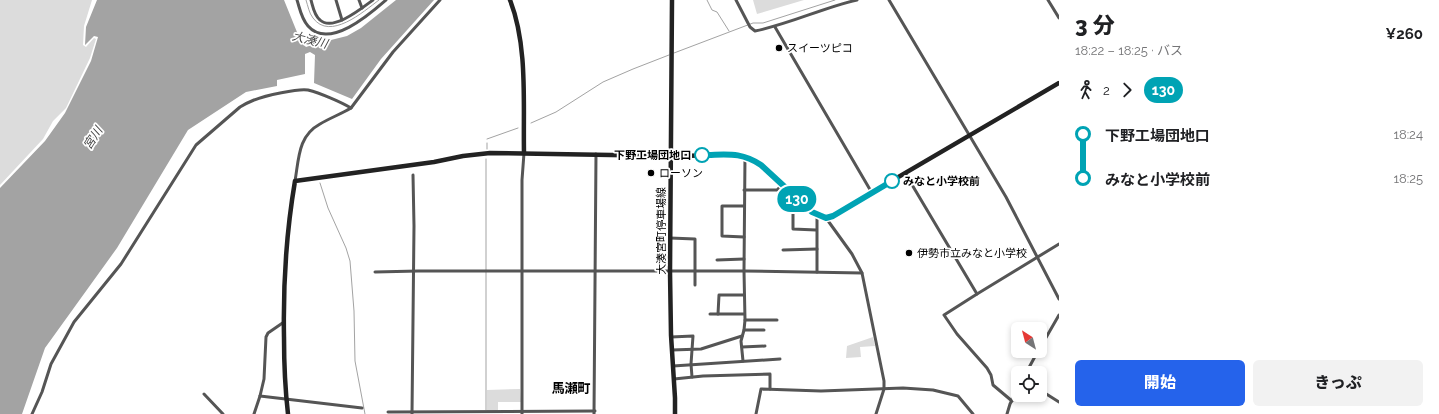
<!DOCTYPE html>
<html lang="ja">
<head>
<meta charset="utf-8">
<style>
  body { margin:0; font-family:Raleway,"Noto Sans JP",sans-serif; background:#f2f2f2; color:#202124; height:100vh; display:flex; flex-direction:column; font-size:15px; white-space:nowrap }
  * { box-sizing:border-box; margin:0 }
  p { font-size:13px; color:#757577 }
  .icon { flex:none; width:22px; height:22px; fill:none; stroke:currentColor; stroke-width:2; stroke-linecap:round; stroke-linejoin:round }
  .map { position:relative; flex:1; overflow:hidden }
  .sheet { display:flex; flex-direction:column; background:#fff; width:380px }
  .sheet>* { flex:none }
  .badge { padding:0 8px; border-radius:13px; font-size:14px; line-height:26px }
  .needle { width:26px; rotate:324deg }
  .controls { position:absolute; left:1011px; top:322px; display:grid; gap:8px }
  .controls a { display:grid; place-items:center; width:36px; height:36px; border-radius:6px; background:#fff; box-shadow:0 2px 6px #0003; font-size:20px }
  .map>.badge { position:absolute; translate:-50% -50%; box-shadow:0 0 0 2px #fff }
  .legs { display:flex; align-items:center; gap:6px; height:44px; padding:0 16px; font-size:13px }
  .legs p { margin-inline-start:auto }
  .head { display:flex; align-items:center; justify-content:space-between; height:68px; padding:0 16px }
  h1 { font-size:22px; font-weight:800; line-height:30px }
  .primary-button { display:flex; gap:8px; margin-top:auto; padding:8px 16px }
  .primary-button a { flex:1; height:46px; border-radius:6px; background:#2563eb; color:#fff; font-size:16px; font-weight:800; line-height:46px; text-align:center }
  .primary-button a+a { background:#f2f2f2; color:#202124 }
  ul { padding:0 16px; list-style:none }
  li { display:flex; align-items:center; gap:14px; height:44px; font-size:15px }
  li i { display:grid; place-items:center; width:6px; height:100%; margin:0 5px; background:currentColor }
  li i::after { content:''; width:10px; height:10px; margin:-5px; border:3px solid; border-radius:50%; background:#fff }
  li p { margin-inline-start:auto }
  li:first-child i { background:linear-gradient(#0000 50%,currentColor 0) }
  li:last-child i { background:linear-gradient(currentColor 50%,#0000 0) }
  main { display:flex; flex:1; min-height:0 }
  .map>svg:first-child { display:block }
  .green { fill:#dcdcdc }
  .water { fill:#a3a3a3 }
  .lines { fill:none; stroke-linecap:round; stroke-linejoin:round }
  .stream { stroke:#a3a3a3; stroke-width:1 }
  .street { stroke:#555; stroke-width:3 }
  .secondary { stroke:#222; stroke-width:4.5 }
  .line-1-casing { stroke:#fff; stroke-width:9 }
  .line-1 { stroke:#00a3b4; stroke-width:6 }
  .poi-dot { fill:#000; stroke:#fff; stroke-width:1.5 }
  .stop-1-dot { fill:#fff; stroke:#00a3b4; stroke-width:2 }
  .labels { text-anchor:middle; stroke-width:3.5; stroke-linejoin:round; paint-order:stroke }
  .poi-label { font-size:11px; fill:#000; stroke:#fff; text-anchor:start }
  .stop-label { font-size:11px; font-weight:bold; fill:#000; stroke:#fff; text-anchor:end }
  .street-label { font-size:11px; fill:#000; stroke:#fff }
  .water-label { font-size:12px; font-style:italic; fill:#444; stroke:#fff }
  .quarter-label { font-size:13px; font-weight:bold; fill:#000; stroke:#fff }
</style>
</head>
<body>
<main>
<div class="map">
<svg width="1059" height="414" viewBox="0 0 1059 414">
  <rect width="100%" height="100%" fill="#fff"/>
  <g class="green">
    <polygon points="0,0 92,0 84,26 83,45 86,47 94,38 96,39 90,58 66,108 53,121 43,139 0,185"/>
    <polygon points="753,0 804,0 757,14"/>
    <polygon points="873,337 875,346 860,347 861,357 846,358 847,346"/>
    <polygon points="520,389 521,402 498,402 498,411 487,411 487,390"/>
  </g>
  <polygon class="water" points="97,0 284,0 301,42 306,47 312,45 315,39 327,41 347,36 361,28 396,0 434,0 381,59 352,99 314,83 315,55 310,52 305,54 305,74 277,80 277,86 246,92 188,130 117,248 45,348 22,414 0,414 0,188 45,141 65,113 91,61 98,37 94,36 85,45 86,27"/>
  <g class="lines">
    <g class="stream">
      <path d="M306 0C308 6 309 13 313 18 330 41 363 12 379 0"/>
      <polyline points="707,0 712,10 717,12 729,31"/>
      <polyline points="674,53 753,23 763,23 835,0"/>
      <polyline points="531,123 556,112 603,82 633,69 669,55"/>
      <polyline points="487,139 518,128"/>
      <polyline points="487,149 487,143"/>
      <polyline points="320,183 328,208 346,248 350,261 354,311 355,361 365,414"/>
      <polyline points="486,410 486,159"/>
    </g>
    <g class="street">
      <path d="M297 0C300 9 301 18 308 26 329 50 370 14 386 0"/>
      <path d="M311 0C313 7 314 15 320 20 333 32 362 8 373 0"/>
      <polyline points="336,0 342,20"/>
      <polyline points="359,0 362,8"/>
      <path d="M736 0 750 27 755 31C790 24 822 8 857 0"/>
      <polyline points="889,0 1006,197 1059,299"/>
      <polyline points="1048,0 1059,18"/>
      <polyline points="775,27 872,193"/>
      <polyline points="905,173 977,294 944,315 957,334 987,368 991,375 993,385 1012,401"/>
      <path d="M295 181C299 158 298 136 320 124 330 118 341 114 351 108"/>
      <polyline points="744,190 777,190 782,185"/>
      <polyline points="797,199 793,204 793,229 816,230"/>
      <polyline points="817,215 817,272"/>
      <polyline points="826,218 852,254 862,273 884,381 884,389 876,414"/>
      <polyline points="744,237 722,236 722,206 744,206"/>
      <polyline points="670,238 695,239 695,285"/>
      <polyline points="783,250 817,249"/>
      <polyline points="717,260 744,259"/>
      <polyline points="375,272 418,271 744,271 862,273"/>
      <polyline points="977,294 1059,244"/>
      <polyline points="744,295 719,295 718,314 744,314"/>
      <polyline points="710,314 718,314"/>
      <polyline points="745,320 777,320"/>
      <polyline points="744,330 764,330"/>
      <polyline points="671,337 693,336 691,364 692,377"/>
      <polyline points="742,347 765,346"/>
      <polyline points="1040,348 1059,315"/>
      <polyline points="672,350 701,349 742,336"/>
      <polyline points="743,361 741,341 744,330 745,320 744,271 745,156"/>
      <polyline points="673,366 780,359"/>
      <polyline points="1026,373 1038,351"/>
      <polyline points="674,379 703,376 770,374 770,389"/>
      <polyline points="1040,390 1059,402"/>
      <polyline points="204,394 223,414"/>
      <polyline points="260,396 362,408"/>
      <polyline points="388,412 595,411"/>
      <path d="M32 414 42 392 51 364 74 322 121 264 196 145 240 107C245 104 249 102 254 100 264 96 299 88 308 90 320 93 341 102 351 108L393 52 440 0"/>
      <polyline points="254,414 260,396 264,379 266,337 268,333 284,322"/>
      <polyline points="412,414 414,226 413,175"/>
      <polyline points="522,414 522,180 524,153"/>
      <polyline points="594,414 596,154"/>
      <polyline points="756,414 761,389 821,391 903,388 933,390 958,396 973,414"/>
      <polyline points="1007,414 1010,404 1018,388"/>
    </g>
    <g class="secondary">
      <path d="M510 0C528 46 523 103 524 153"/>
      <polyline points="672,0 670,272 671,335 675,398 675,414"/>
      <path d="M288 414C285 388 284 363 284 337 283 284 286 234 295 181L434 162 463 156 490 153 670 156 741 155 752 159 761 165 812 212 822 217H830L1059 83"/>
    </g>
  </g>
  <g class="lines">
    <g class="line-1-casing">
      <path id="line-1" d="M702 155C726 155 740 151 761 165L812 212 826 218 833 216 892 181"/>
    </g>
    <use href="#line-1" class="line-1"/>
  </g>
  <g class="poi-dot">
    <circle cx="779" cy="48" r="4"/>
    <circle cx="651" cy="173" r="4"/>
    <circle cx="909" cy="253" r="4"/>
  </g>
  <g class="stop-1-dot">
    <circle cx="702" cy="155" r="7"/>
    <circle cx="892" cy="181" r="7"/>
  </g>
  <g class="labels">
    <g class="poi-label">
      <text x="787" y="52">スイーツピコ</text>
      <text x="659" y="177">ローソン</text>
      <text x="917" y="257">伊勢市立みなと小学校</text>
    </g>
    <g class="stop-label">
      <text x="691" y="159">下野工場団地口</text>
      <text x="903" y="185" text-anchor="start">みなと小学校前</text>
    </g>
    <g class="street-label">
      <text transform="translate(661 231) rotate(-90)" y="4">大湊宮町停車場線</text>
    </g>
    <g class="water-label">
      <text transform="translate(310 40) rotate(14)" y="4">大湊川</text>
      <text transform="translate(93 138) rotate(-57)" y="4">宮川</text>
    </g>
    <g class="quarter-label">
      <text x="571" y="393">馬瀬町</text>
    </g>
  </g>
</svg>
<div class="controls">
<a><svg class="needle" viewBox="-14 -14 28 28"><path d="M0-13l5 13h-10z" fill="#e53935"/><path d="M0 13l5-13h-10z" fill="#757577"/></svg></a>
<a><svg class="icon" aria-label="locate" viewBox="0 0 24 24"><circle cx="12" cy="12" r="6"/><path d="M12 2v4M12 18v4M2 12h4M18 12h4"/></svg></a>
</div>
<b class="badge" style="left:797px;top:199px;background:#00a3b4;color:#fff">130</b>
</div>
<section class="sheet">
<div class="head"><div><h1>3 分</h1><p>18:22 – 18:25 · バス</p></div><b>¥260</b></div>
<div class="legs"><svg class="icon" aria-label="walk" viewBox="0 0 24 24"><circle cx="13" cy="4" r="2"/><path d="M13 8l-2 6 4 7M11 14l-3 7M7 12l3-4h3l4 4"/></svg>2<svg class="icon" aria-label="forward" viewBox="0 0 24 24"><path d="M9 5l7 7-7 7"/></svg><b class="badge" style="background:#00a3b4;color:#fff">130</b></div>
<ul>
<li><i style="color:#00a3b4"></i><b>下野工場団地口</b><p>18:24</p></li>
<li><i style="color:#00a3b4"></i><b>みなと小学校前</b><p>18:25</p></li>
</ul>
<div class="primary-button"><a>開始</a><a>きっぷ</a></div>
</section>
</main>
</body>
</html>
